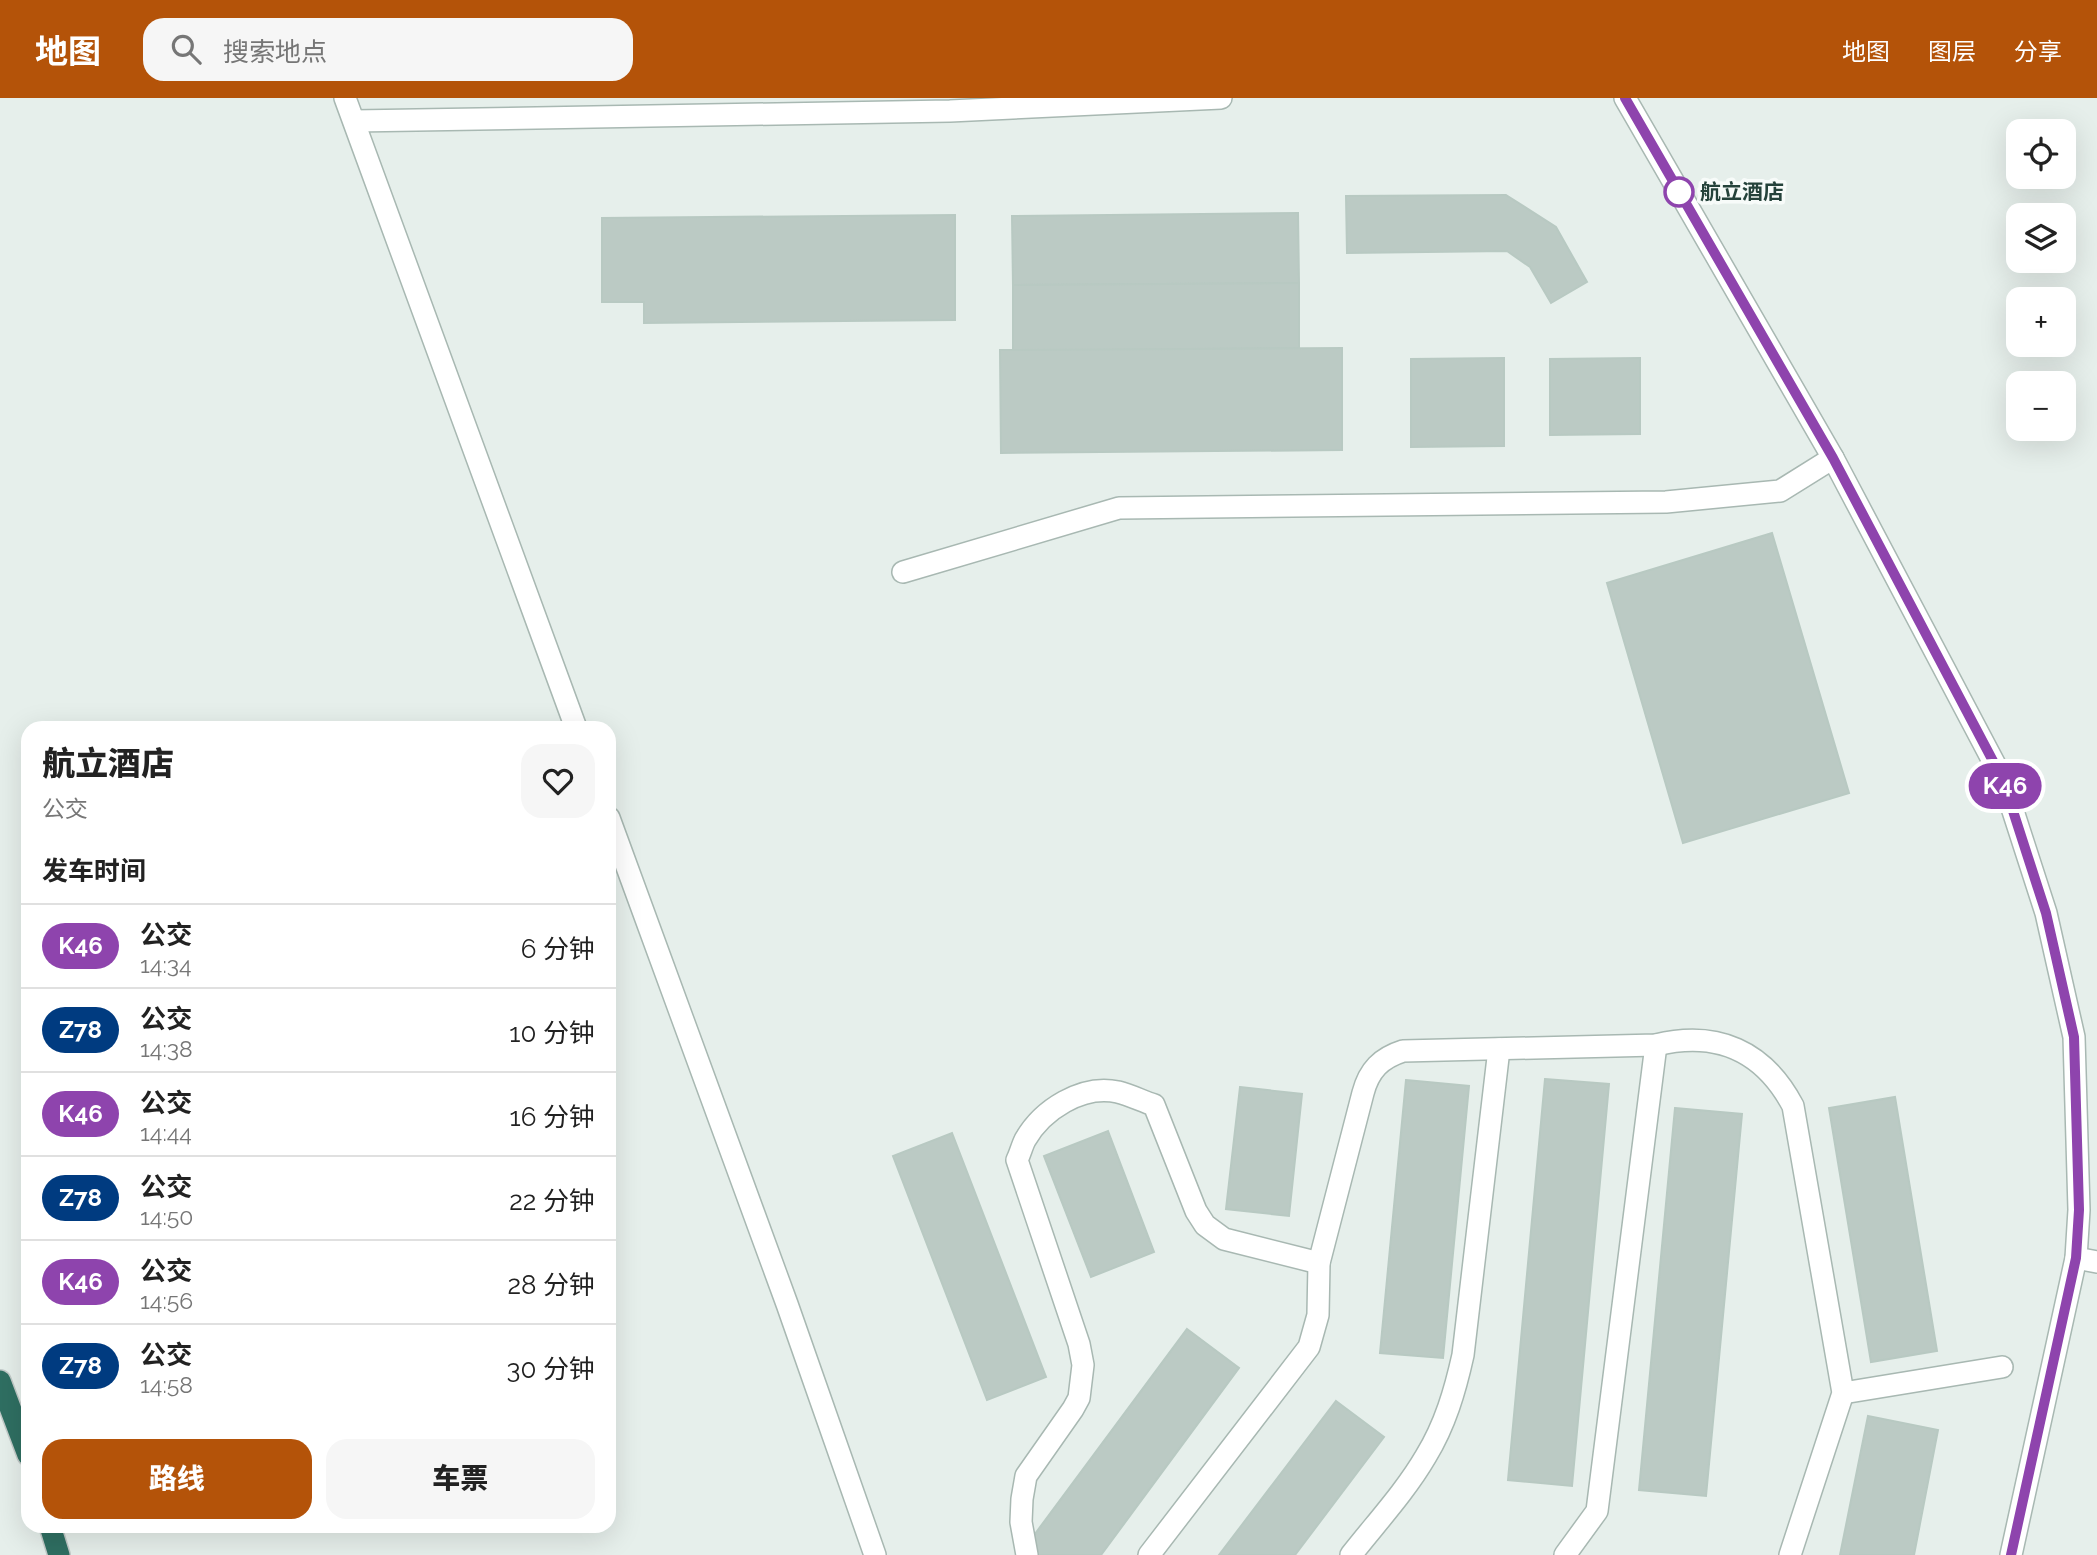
<!DOCTYPE html>
<html lang="zh">
<head>
<meta charset="utf-8">
<style>
  body { margin:0; font-family:Raleway,"Noto Sans SC",sans-serif; background:#f6f6f6; color:#222; height:100vh; display:flex; flex-direction:column; font-size:26px; white-space:nowrap }
  * { box-sizing:border-box; margin:0 }
  p { font-size:23px; color:#767676 }
  .icon { flex:none; width:38px; height:38px; fill:none; stroke:currentColor; stroke-width:2; stroke-linecap:round; stroke-linejoin:round }
  .map { position:relative; flex:1; overflow:hidden }
  .drawer { position:absolute; left:21px; top:623px; width:595px; height:812px; display:flex; flex-direction:column; background:#fff; border-radius:21px; box-shadow:0 7px 28px #0002 }
  .drawer>* { flex:none }
  .badge { padding:0 14px; border-radius:23px; font-size:24px; line-height:46px }
  .tools { position:absolute; left:2006px; top:21px; display:grid; gap:14px }
  .tools a { display:grid; place-items:center; width:70px; height:70px; border-radius:14px; background:#fff; box-shadow:0 7px 28px #0002; font-size:35px }
  .map>.badge { position:absolute; translate:-50% -50%; box-shadow:0 0 0 4px #fff }
  h2 { padding:0 21px; font-size:26px; line-height:63px }
  .round { display:grid; place-items:center; flex:none; width:74px; height:74px; border-radius:21px; background:#f6f6f6 }
  .headline { display:flex; align-items:center; justify-content:space-between; height:119px; padding:0 21px }
  h1 { font-size:33px; font-weight:800; line-height:52px }
  .button { display:flex; gap:14px; margin-top:auto; padding:14px 21px }
  .button a { flex:1; height:80px; border-radius:21px; background:#b45309; color:#fff; font-size:28px; font-weight:800; line-height:80px; text-align:center }
  .button a+a { background:#f6f6f6; color:#222 }
  ul { padding:0; list-style:none }
  li { display:flex; align-items:center; gap:21px; height:84px; padding:0 21px; border-top:2px solid #e0e0e0 }
  li div { flex:1 }
  li b { display:block; font-size:26px }
  li em { font-style:normal }
  li .badge { min-width:77px; font-weight:700; text-align:center }
  header { display:flex; align-items:center; gap:42px; box-sizing:border-box; height:98px; padding:0 35px; background:#b45309; color:#fff }
  header strong { font-size:33px }
  nav { display:flex; gap:38px; margin-inline-start:auto; font-size:24px }
  .search { width:490px; height:63px; background:#f6f6f6; display:flex; align-items:center; gap:18px; box-sizing:border-box; padding:0 24px; border-radius:21px; color:#767676; font-size:26px }
  .map>svg:first-child { display:block }
  .building { fill:#bbcac4; stroke:#b8c9c2; stroke-width:2 }
  .lines { fill:none; stroke-linecap:round; stroke-linejoin:round }
  .minor-casing { stroke:#a8b8b2; stroke-width:24 }
  .highway-casing { stroke:#c2cac8; stroke-width:24 }
  .minor { stroke:#fff; stroke-width:21 }
  .highway { stroke:#2f6f62; stroke-width:21 }
  .line-casing { stroke:#fff; stroke-width:16 }
  .line { stroke:#8e44ad; stroke-width:10 }
  .stop-dot { fill:#fff; stroke:#8e44ad; stroke-width:3.5 }
  .labels { text-anchor:middle; stroke-width:7; stroke-linejoin:round; paint-order:stroke }
  .stop-label { font-size:21px; font-weight:bold; fill:#24423a; stroke:#f7fbf9; text-anchor:start }
</style>
</head>
<body>
<header>
<strong>地图</strong>
<div class="search"><svg class="icon" aria-label="search" viewBox="0 0 24 24"><circle cx="10" cy="10" r="6"/><path d="M15 15l6 6"/></svg>搜索地点</div>
<nav><a>地图</a><a>图层</a><a>分享</a></nav>
</header>
<div class="map">
<svg width="2097" height="1457" viewBox="0 0 2097 1457">
  <rect width="100%" height="100%" fill="#e6efeb"/>
  <g class="building">
    <polygon points="1506,97 1556,129 1587,184 1551,205 1530,169 1507,153 1347,155 1346,98"/>
    <polygon points="1298,115 1299,185 1013,187 1012,118"/>
    <polygon points="955,117 955,222 644,225 644,204 602,204 602,120"/>
    <polygon points="1299,185 1299,250 1013,253 1013,187"/>
    <polygon points="1342,250 1342,352 1001,355 1000,252"/>
    <polygon points="1504,260 1504,348 1411,349 1411,261"/>
    <polygon points="1640,260 1640,336 1550,337 1550,261"/>
    <polygon points="1772,435 1849,695 1683,745 1607,485"/>
    <polygon points="1545,981 1609,986 1572,1388 1508,1382"/>
    <polygon points="1406,982 1469,988 1443,1260 1380,1255"/>
    <polygon points="1240,989 1302,996 1289,1118 1226,1111"/>
    <polygon points="1895,999 1937,1253 1871,1264 1829,1010"/>
    <polygon points="1675,1010 1742,1016 1706,1398 1639,1392"/>
    <polygon points="1108,1033 1154,1154 1091,1179 1044,1058"/>
    <polygon points="952,1035 1046,1279 987,1302 893,1058"/>
    <polygon points="1187,1231 1239,1270 1101,1457 1038,1457 1026,1448"/>
    <polygon points="1336,1303 1384,1339 1295,1457 1219,1457"/>
    <polygon points="1868,1318 1938,1332 1914,1457 1840,1457"/>
  </g>
  <g class="lines">
    <g class="minor-casing">
      <g id="minor">
        <polyline points="345,0 576,630"/>
        <polyline points="1625,0 1833,360 2003,682 2046,815 2074,939 2079,1112 2076,1160 2011,1457"/>
        <polyline points="354,23 950,13 1221,0"/>
        <polyline points="903,474 1119,410 1666,404 1780,393 1833,360"/>
        <polyline points="609,720 787,1206 875,1457"/>
        <polyline points="2076,1160 2097,1164"/>
        <polyline points="1843,1295 2002,1269"/>
        <path d="M1027 1457 1021 1424 1022 1401 1026 1378 1073 1311 1079 1300 1083 1267 1079 1246 1017 1062C1020 1056 1022 1048 1025 1042 1042 1012 1082 986 1118 994 1130 997 1142 1003 1154 1007L1196 1113 1205 1127 1224 1141 1319 1165"/>
        <path d="M1149 1457 1309 1249 1318 1217 1319 1165 1363 995C1369 972 1381 960 1403 953L1656 947C1717 932 1764 953 1793 1008L1843 1295 1790 1457"/>
        <path d="M1351 1457C1376 1425 1405 1394 1426 1358 1445 1327 1455 1293 1463 1257L1499 951"/>
        <polyline points="1565,1457 1597,1413 1656,947"/>
      </g>
    </g>
    <g class="highway-casing">
      <g id="highway">
        <polyline points="0,1283 28,1357"/>
        <polyline points="50,1428 59,1457"/>
      </g>
    </g>
    <use href="#minor" class="minor"/>
    <use href="#highway" class="highway"/>
  </g>
  <g class="lines">
    <g class="line-casing">
      <polyline id="line" points="1625,0 1833,360 2003,682 2046,815 2074,939 2079,1112 2076,1160 2011,1457"/>
    </g>
    <use href="#line" class="line"/>
  </g>
  <circle class="stop-dot" cx="1679" cy="94" r="14"/>
  <g class="labels">
    <g class="stop-label">
      <text x="1700" y="101">航立酒店</text>
    </g>
  </g>
</svg>
<div class="tools">
<a><svg class="icon" aria-label="locate" viewBox="0 0 24 24"><circle cx="12" cy="12" r="6"/><path d="M12 2v4M12 18v4M2 12h4M18 12h4"/></svg></a>
<a><svg class="icon" aria-label="layers" viewBox="0 0 24 24"><path d="M12 4l9 5-9 5-9-5zM3 14l9 5 9-5"/></svg></a>
<a>+</a>
<a>−</a>
</div>
<b class="badge" style="left:2005px;top:688px;background:#8e44ad;color:#fff">K46</b>
<section class="drawer">
<div class="headline"><div><h1>航立酒店</h1><p>公交</p></div><a class="round"><svg class="icon" aria-label="heart" viewBox="0 0 24 24"><path d="M12 20l-8-8c-3-5 5-10 8-4 3-6 11-1 8 4z"/></svg></a></div>
<h2>发车时间</h2>
<ul>
<li><span class="badge" style="background:#8e44ad;color:#fff">K46</span><div><b>公交</b><p>14:34</p></div><em>6 分钟</em></li>
<li><span class="badge" style="background:#003b80;color:#fff">Z78</span><div><b>公交</b><p>14:38</p></div><em>10 分钟</em></li>
<li><span class="badge" style="background:#8e44ad;color:#fff">K46</span><div><b>公交</b><p>14:44</p></div><em>16 分钟</em></li>
<li><span class="badge" style="background:#003b80;color:#fff">Z78</span><div><b>公交</b><p>14:50</p></div><em>22 分钟</em></li>
<li><span class="badge" style="background:#8e44ad;color:#fff">K46</span><div><b>公交</b><p>14:56</p></div><em>28 分钟</em></li>
<li><span class="badge" style="background:#003b80;color:#fff">Z78</span><div><b>公交</b><p>14:58</p></div><em>30 分钟</em></li>
</ul>
<div class="button"><a>路线</a><a>车票</a></div>
</section>
</div>
</body>
</html>
